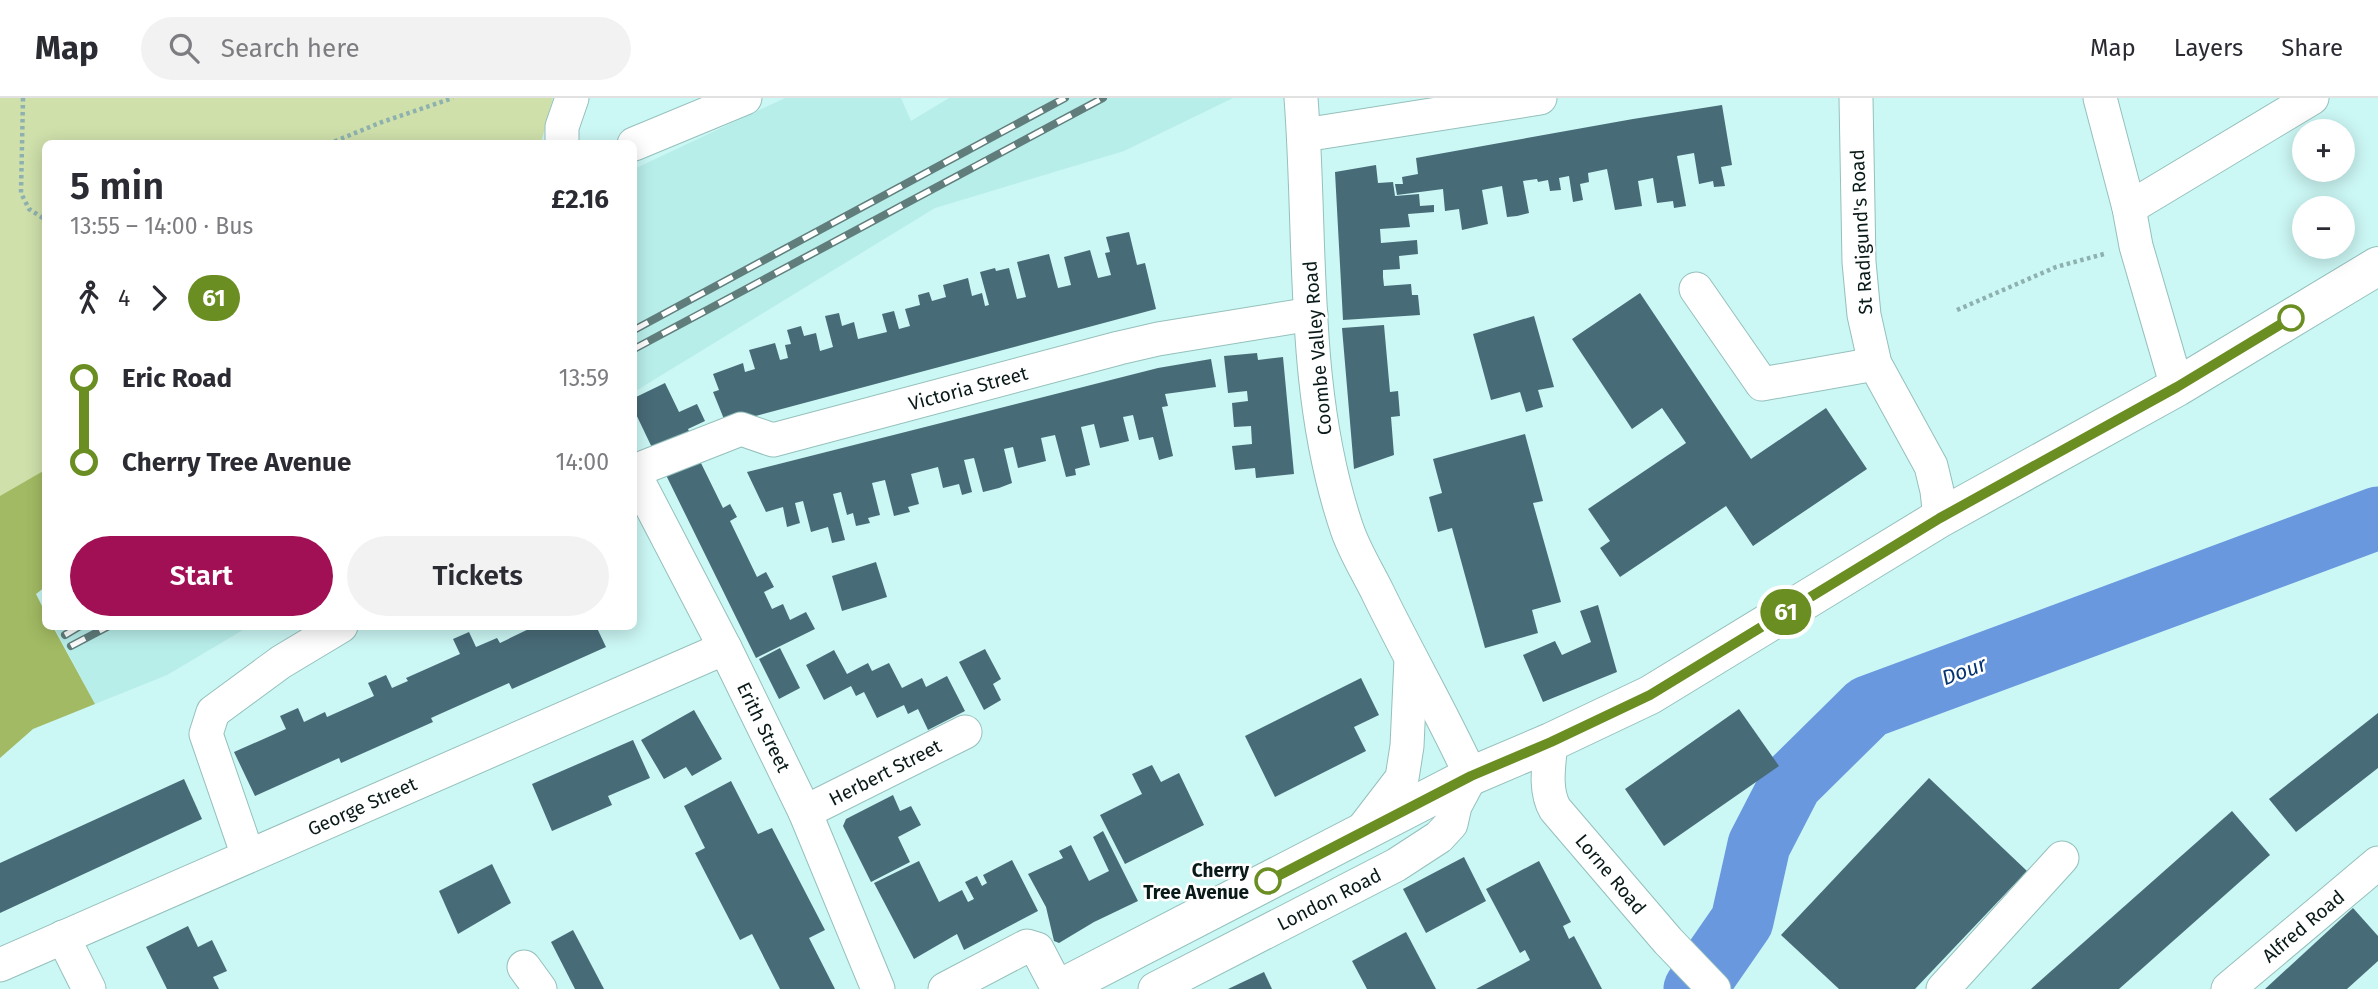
<!DOCTYPE html>
<html lang="en">
<head>
<meta charset="utf-8">
<style>
  body { margin:0; font-family:"Fira Sans",sans-serif; background:#f2f2f3; color:#2b2b33; height:100vh; display:flex; flex-direction:column; font-size:26px; white-space:nowrap }
  * { box-sizing:border-box; margin:0 }
  p { font-size:23px; color:#7c7c81 }
  .icon { flex:none; width:38px; height:38px; fill:none; stroke:currentColor; stroke-width:2; stroke-linecap:round; stroke-linejoin:round }
  .map { position:relative; flex:1; overflow:hidden }
  .side { position:absolute; left:42px; top:42px; width:595px; height:490px; display:flex; flex-direction:column; background:#fff; border-radius:10px; box-shadow:0 4px 18px #0003 }
  .side>* { flex:none }
  .badge { padding:0 14px; border-radius:23px; font-size:24px; line-height:46px }
  .tools { position:absolute; left:2292px; top:21px; display:grid; gap:14px }
  .tools a { display:grid; place-items:center; width:63px; height:63px; border-radius:50%; background:#fff; box-shadow:0 4px 18px #0003; font-size:35px }
  .map>.badge { position:absolute; translate:-50% -50%; box-shadow:0 0 0 4px #fff }
  .legs { display:flex; align-items:center; gap:10px; height:77px; padding:0 28px; font-size:23px }
  .legs p { margin-inline-start:auto }
  .headline { display:flex; align-items:center; justify-content:space-between; height:119px; padding:0 28px }
  h1 { font-size:38px; font-weight:600; line-height:52px }
  .cta { display:flex; gap:14px; margin-top:auto; padding:14px 28px }
  .cta a { flex:1; height:80px; border-radius:42px; background:#a10f55; color:#fff; font-size:28px; font-weight:600; line-height:80px; text-align:center }
  .cta a+a { background:#f2f2f3; color:#2b2b33 }
  ul { padding:0 28px; list-style:none }
  li { display:flex; align-items:center; gap:24px; height:84px; font-size:26px }
  li i { display:grid; place-items:center; width:10px; height:100%; margin:0 9px; background:currentColor }
  li i::after { content:''; width:18px; height:18px; margin:-9px; border:5px solid; border-radius:50%; background:#fff }
  li p { margin-inline-start:auto }
  li:first-child i { background:linear-gradient(#0000 50%,currentColor 0) }
  li:last-child i { background:linear-gradient(currentColor 50%,#0000 0) }
  header { display:flex; align-items:center; gap:42px; box-sizing:border-box; height:98px; padding:0 35px; background:#fff; border-bottom:2px solid #e1e1e2 }
  header strong { font-size:33px }
  nav { display:flex; gap:38px; margin-inline-start:auto; font-size:24px }
  .search { width:490px; height:63px; background:#f2f2f3; display:flex; align-items:center; gap:18px; box-sizing:border-box; padding:0 24px; border-radius:38px; color:#7c7c81; font-size:26px }
  .map>svg:first-child { display:block }
  .built { fill:#b8eeea }
  .green { fill:#cfe0ab }
  .forest { fill:#a2ba63 }
  .lines { fill:none; stroke-linecap:round; stroke-linejoin:round }
  .river { stroke:#6998df; stroke-width:63 }
  .building { fill:#486b78 }
  .minor-casing { stroke:#95c0bc; stroke-width:35 }
  .major-casing { stroke:#95c0bc; stroke-width:40 }
  .path { stroke:#8eb1af; stroke-width:4.5; stroke-dasharray:3.5 3.5; stroke-linecap:butt }
  .minor { stroke:#fff; stroke-width:33 }
  .major { stroke:#fff; stroke-width:38 }
  .rail-casing { stroke:#607d7b; stroke-width:8 }
  .rail { stroke:#fff; stroke-width:5; stroke-dasharray:16; stroke-linecap:butt }
  .line-1-casing { stroke:#fff; stroke-width:16 }
  .line-1 { stroke:#6b8e23; stroke-width:10 }
  .stop-1-dot { fill:#fff; stroke:#6b8e23; stroke-width:3.5 }
  .labels { text-anchor:middle; stroke-width:5; stroke-linejoin:round; paint-order:stroke }
  .street-label { font-size:19px; fill:#091a19; stroke:#fff }
  .stop-label { font-size:19px; font-weight:bold; fill:#091a19; stroke:#fff; text-anchor:end }
  .water-label { font-size:21px; font-style:italic; fill:#063473; stroke:#fff }
</style>
</head>
<body>
<header>
<strong>Map</strong>
<div class="search"><svg class="icon" aria-label="search" viewBox="0 0 24 24"><circle cx="10" cy="10" r="6"/><path d="M15 15l6 6"/></svg>Search here</div>
<nav><a>Map</a><a>Layers</a><a>Share</a></nav>
</header>
<div class="map">
<svg width="2378" height="891" viewBox="0 0 2378 891">
  <rect width="100%" height="100%" fill="#cbf7f4"/>
  <g class="built">
    <polygon points="785,0 901,0 911,23 949,0 1233,0 1124,53 935,110 634,294 634,71"/>
    <polygon points="54,529 248,529 167,577 95,606"/>
  </g>
  <polygon class="green" points="0,0 553,0 541,45 46,46 45,377 0,404"/>
  <polygon class="forest" points="45,372 45,489 36,496 45,514 46,528 53,529 95,606 33,631 0,660 0,398"/>
  <g class="lines">
    <polyline class="river" points="1695,891 1742,823 1759,747 1791,685 1868,609 2378,420"/>
  </g>
  <g class="building">
    <polygon points="1722,7 1732,67 1721,69 1725,88 1714,89 1713,83 1699,86 1694,55 1677,58 1686,108 1674,110 1673,103 1657,105 1653,80 1638,83 1642,108 1615,112 1607,71 1588,75 1589,84 1580,86 1583,102 1573,104 1569,78 1559,80 1561,92 1550,93 1548,82 1538,84 1537,81 1523,83 1529,115 1517,118 1507,119 1502,88 1482,92 1488,126 1462,132 1459,111 1445,113 1443,91 1397,97 1395,86 1403,86 1402,79 1418,76 1416,60 1633,21"/>
    <polygon points="1376,67 1378,85 1393,84 1395,98 1419,96 1420,108 1434,107 1434,114 1408,116 1410,129 1380,131 1381,145 1417,142 1418,156 1399,158 1400,171 1383,172 1383,179 1384,188 1411,186 1412,197 1418,197 1420,217 1343,222 1335,74"/>
    <polygon points="1129,134 1137,167 1145,165 1156,211 726,326 713,294 719,292 713,276 743,265 745,274 755,271 749,252 775,245 780,262 788,260 785,247 791,246 787,232 801,228 804,238 816,235 820,253 833,249 825,218 839,215 842,228 854,224 858,241 887,234 882,216 894,213 899,231 910,228 905,211 920,207 918,197 929,194 932,203 946,199 943,187 968,180 972,198 982,195 985,208 989,207 980,174 995,170 996,173 1009,170 1017,201 1026,199 1017,164 1049,156 1058,190 1071,187 1064,159 1090,152 1098,180 1111,177 1105,155 1110,154 1106,139"/>
    <polygon points="1640,195 1751,361 1826,310 1867,371 1753,448 1726,408 1620,479 1600,450 1610,443 1588,411 1686,345 1662,310 1632,331 1572,241"/>
    <polygon points="1534,218 1554,289 1538,292 1543,309 1526,314 1520,294 1491,302 1473,236"/>
    <polygon points="1384,227 1390,294 1398,293 1400,318 1391,319 1394,357 1354,371 1342,230"/>
    <polygon points="1257,255 1258,262 1283,259 1294,376 1256,380 1255,370 1235,372 1232,348 1252,346 1251,328 1234,329 1232,305 1248,303 1247,293 1228,295 1224,258"/>
    <polygon points="1211,261 1216,289 1165,296 1168,308 1162,309 1173,358 1159,362 1153,339 1139,342 1133,317 1123,319 1129,343 1100,350 1094,326 1081,329 1090,367 1075,371 1076,377 1066,379 1055,337 1041,340 1046,363 1018,370 1013,349 1004,351 1012,385 999,390 983,394 974,360 964,362 972,394 962,397 959,386 943,390 938,369 911,376 919,406 908,409 910,414 894,418 885,382 872,385 880,417 868,420 870,425 856,428 853,415 847,417 841,394 833,396 845,442 832,445 828,429 811,434 803,403 795,405 800,425 787,429 783,409 766,414 747,374 1158,270"/>
    <polygon points="665,285 679,314 697,306 705,323 688,331 692,340 656,358 634,312 634,300"/>
    <polygon points="1525,336 1543,403 1533,405 1561,504 1532,512 1538,535 1485,550 1452,430 1438,434 1429,399 1442,395 1433,361"/>
    <polygon points="698,359 723,410 730,406 737,419 730,423 757,479 766,474 774,489 764,494 772,511 783,506 790,522 806,514 815,531 756,560 665,375"/>
    <polygon points="876,464 887,499 842,513 832,478"/>
    <polygon points="1598,507 1617,574 1543,604 1523,557 1555,543 1562,557 1591,544 1580,513"/>
    <polygon points="535,528 596,528 606,549 512,591 509,585 431,620 433,624 341,665 339,660 255,698 234,654 286,631 280,618 298,610 304,624 325,614 327,619 374,598 368,585 386,577 392,590 408,583 406,580 460,556 453,541 469,534 476,549 497,540 500,545"/>
    <polygon points="780,550 800,590 779,601 759,561"/>
    <polygon points="985,551 1001,581 993,586 1001,602 984,612 959,564"/>
    <polygon points="834,552 847,576 868,565 872,573 889,565 902,590 922,580 926,589 947,578 965,613 928,632 918,611 908,616 904,607 877,620 864,594 856,598 851,588 824,602 806,567"/>
    <polygon points="1361,580 1379,617 1354,629 1366,653 1275,699 1245,638"/>
    <polygon points="1739,611 1779,668 1664,748 1625,691"/>
    <polygon points="694,612 722,661 692,678 686,669 664,681 641,642"/>
    <polygon points="2378,615 2378,670 2296,734 2269,701"/>
    <polygon points="633,642 650,680 608,698 612,707 552,733 532,686"/>
    <polygon points="1152,667 1161,684 1179,675 1204,727 1125,766 1100,717 1142,696 1132,676"/>
    <polygon points="1929,680 2027,773 1915,891 1839,891 1781,837"/>
    <polygon points="184,681 202,721 0,815 0,765"/>
    <polygon points="731,683 758,736 772,730 825,832 809,840 835,891 780,891 752,836 740,842 695,755 705,750 684,708"/>
    <polygon points="893,697 900,713 911,708 921,727 898,739 910,764 871,784 843,728 846,721"/>
    <polygon points="2232,713 2270,757 2119,891 2031,891"/>
    <polygon points="1103,733 1138,803 1094,824 1059,845 1054,843 1046,809 1028,776 1063,760 1059,753 1071,747 1089,783 1109,773 1093,739"/>
    <polygon points="1464,759 1486,803 1426,835 1403,791"/>
    <polygon points="1012,762 1038,813 964,852 957,836 914,861 874,785 919,763 939,804 962,792 968,804 974,801 965,784 977,778 982,788 987,785 983,777"/>
    <polygon points="1539,763 1571,824 1563,828 1569,841 1574,838 1602,891 1476,891 1530,862 1525,852 1520,855 1486,791"/>
    <polygon points="492,766 511,805 458,836 439,793"/>
    <polygon points="2353,810 2378,838 2378,863 2347,891 2265,891"/>
    <polygon points="188,828 198,849 212,842 227,873 213,879 219,891 167,891 146,849"/>
    <polygon points="573,832 604,891 575,891 551,844"/>
    <polygon points="1406,834 1436,891 1367,891 1352,863"/>
    <polygon points="1264,874 1272,891 1228,891"/>
  </g>
  <g class="lines">
    <g class="minor-casing">
      <g id="minor">
        <polyline points="1856,0 1859,164 1864,217 1875,266 1931,368 1937,393 1940,420"/>
        <polyline points="2100,0 2129,110 2136,148 2177,289"/>
        <polyline points="1304,37 1540,0"/>
        <polyline points="562,46 562,29 572,0"/>
        <polyline points="634,46 745,0"/>
        <polyline points="2129,110 2312,0"/>
        <polyline points="1696,191 1762,286 1875,266"/>
        <polyline points="634,373 741,331 773,342 1119,250 1158,241 1311,216"/>
        <polyline points="634,375 725,550 805,714 878,891"/>
        <path d="M1551 644C1549 666 1544 692 1555 711L1668 843 1714 891"/>
        <polyline points="805,714 965,634"/>
        <polyline points="1359,736 1402,680 1407,648 1411,561"/>
        <polyline points="248,758 206,636 213,614 281,564 341,528"/>
        <polyline points="63,839 89,891"/>
        <polyline points="0,867 725,550"/>
        <polyline points="524,869 540,891"/>
        <polyline points="945,891 1027,848 1037,851 1058,891"/>
        <path d="M1155 891 1396 767 1439 739 1451 726 1455 708 1471 678C1442 615 1407 555 1377 493 1367 473 1354 452 1347 431 1300 293 1312 144 1301 0"/>
        <polyline points="1943,891 2062,760"/>
        <polyline points="2228,891 2378,765"/>
      </g>
    </g>
    <g class="major-casing">
      <polyline id="major" points="1059,891 1471,678 1551,644 1650,597 1940,420 2177,289 2378,168"/>
    </g>
    <g class="path">
      <polyline points="23,0 21,95 29,111 46,122"/>
      <polyline points="328,46 382,24 453,0"/>
      <polyline points="1957,212 2056,169 2104,156"/>
    </g>
    <use href="#minor" class="minor"/>
    <use href="#major" class="major"/>
    <g class="rail-casing">
      <g id="rail">
        <polyline points="634,232 1065,0"/>
        <polyline points="634,251 1103,0"/>
        <polyline points="65,537 80,528"/>
        <polyline points="71,548 109,528"/>
      </g>
    </g>
    <use href="#rail" class="rail"/>
  </g>
  <g class="lines">
    <g class="line-1-casing">
      <polyline id="line-1" points="1268,783 1471,678 1551,644 1650,597 1940,420 2177,289 2291,220"/>
    </g>
    <use href="#line-1" class="line-1"/>
  </g>
  <g class="stop-1-dot">
    <circle cx="2291" cy="220" r="12"/>
    <circle cx="1268" cy="783" r="12"/>
  </g>
  <g class="labels">
    <g class="street-label">
      <text transform="translate(1861 134) rotate(-93)" y="7">St Radigund's Road</text>
      <text transform="translate(1317 250) rotate(-95)" y="7">Coombe Valley Road</text>
      <text transform="translate(968 290) rotate(-15)" y="7">Victoria Street</text>
      <text transform="translate(764 629) rotate(64)" y="7">Erith Street</text>
      <text transform="translate(885 674) rotate(-27)" y="7">Herbert Street</text>
      <text transform="translate(362 708) rotate(-24)" y="7">George Street</text>
      <text transform="translate(1611 776) rotate(50)" y="7">Lorne Road</text>
      <text transform="translate(1329 801) rotate(-27)" y="7">London Road</text>
      <text transform="translate(2303 828) rotate(-40)" y="7">Alfred Road</text>
    </g>
    <g class="stop-label">
      <text x="1249" y="779">Cherry<tspan x="1249" dy="22">Tree Avenue</tspan></text>
    </g>
    <g class="water-label">
      <text transform="translate(1964 573) rotate(-20)" y="7">Dour</text>
    </g>
  </g>
</svg>
<div class="tools">
<a>+</a>
<a>−</a>
</div>
<b class="badge" style="left:1786px;top:514px;background:#6b8e23;color:#fff">61</b>
<section class="side">
<div class="headline"><div><h1>5 min</h1><p>13:55 – 14:00 · Bus</p></div><b>£2.16</b></div>
<div class="legs"><svg class="icon" aria-label="walk" viewBox="0 0 24 24"><circle cx="13" cy="4" r="2"/><path d="M13 8l-2 6 4 7M11 14l-3 7M7 12l3-4h3l4 4"/></svg>4<svg class="icon" aria-label="forward" viewBox="0 0 24 24"><path d="M9 5l7 7-7 7"/></svg><b class="badge" style="background:#6b8e23;color:#fff">61</b></div>
<ul>
<li><i style="color:#6b8e23"></i><b>Eric Road</b><p>13:59</p></li>
<li><i style="color:#6b8e23"></i><b>Cherry Tree Avenue</b><p>14:00</p></li>
</ul>
<div class="cta"><a>Start</a><a>Tickets</a></div>
</section>
</div>
</body>
</html>
